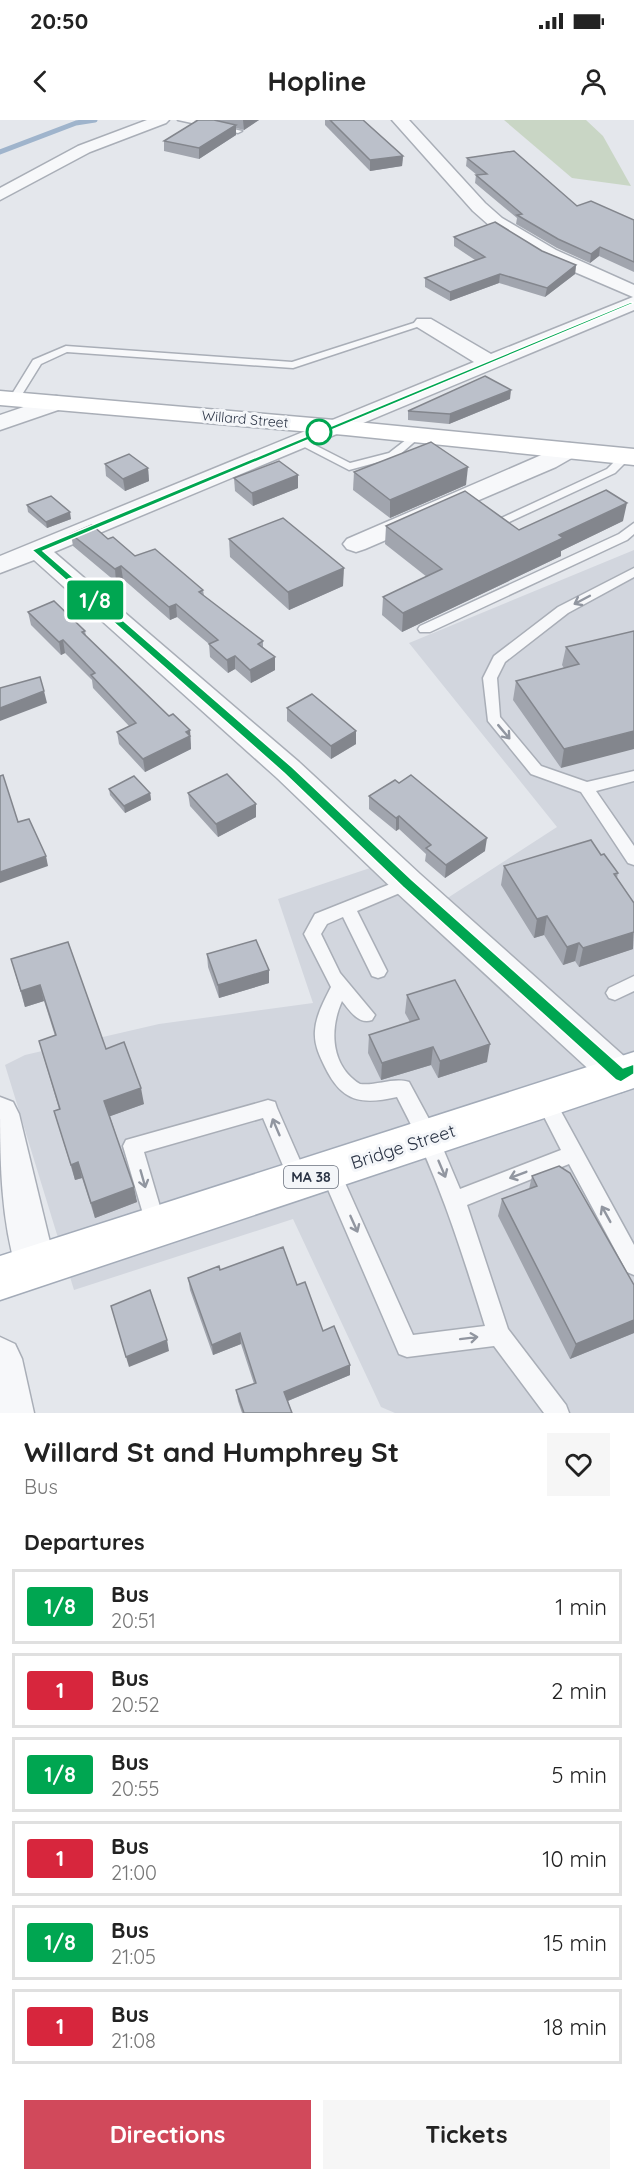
<!DOCTYPE html>
<html lang="en">
<head>
<meta charset="utf-8">
<style>
  body { margin:0; font-family:Quicksand,sans-serif; background:#f6f6f6; color:#222; height:100vh; display:flex; flex-direction:column; font-size:22px; white-space:nowrap }
  * { box-sizing:border-box; margin:0 }
  p { font-size:20px; color:#767676 }
  .icon { flex:none; width:33px; height:33px; fill:none; stroke:currentColor; stroke-width:2; stroke-linecap:round; stroke-linejoin:round }
  .map { position:relative; height:1293px; overflow:hidden }
  .side { display:flex; flex-direction:column; background:#fff; flex:1 }
  .side>* { flex:none }
  .badge { padding:0 12px; border-radius:4px; font-size:21px; line-height:39px }
  .map>.badge { position:absolute; translate:-50% -50%; box-shadow:0 0 0 3px #fff }
  h2 { padding:0 24px; font-size:22px; line-height:54px }
  .round { display:grid; place-items:center; flex:none; width:63px; height:63px; border-radius:0px; background:#f6f6f6 }
  .overview { display:flex; align-items:center; justify-content:space-between; height:102px; padding:0 24px }
  h1 { font-size:28px; font-weight:800; line-height:45px }
  .primary-button { display:flex; gap:12px; margin-top:auto; padding:12px 24px }
  .primary-button a { flex:1; height:69px; border-radius:0px; background:#d1495b; color:#fff; font-size:24px; font-weight:800; line-height:69px; text-align:center }
  .primary-button a+a { background:#f6f6f6; color:#222 }
  ul { padding:0; list-style:none }
  li { display:flex; align-items:center; gap:18px; height:75px; margin:0 12px 9px; padding:0 12px; border:3px solid #e0e0e0; border-radius:0px }
  li div { flex:1 }
  li b { display:block; font-size:22px }
  li em { font-style:normal }
  li .badge { min-width:66px; font-weight:700; text-align:center }
  .status { display:flex; justify-content:space-between; align-items:center; height:42px; padding:0 30px; background:#fff; direction:ltr }
  .status svg { height:16px; fill:currentColor }
  header { display:flex; justify-content:space-between; align-items:center; height:78px; padding:0 24px; background:#fff; font-size:27px; font-weight:800 }
  .map>svg:first-child { display:block }
  .built { fill:#d2d6de }
  .green { fill:#c9d6c5 }
  .lines { fill:none; stroke-linecap:round; stroke-linejoin:round }
  .stream { stroke:#9fb4cc; stroke-width:5 }
  .service-casing { stroke:#a9aeb7; stroke-width:3 }
  .minor-casing { stroke:#a9aeb7; stroke-width:3 }
  .secondary-casing { stroke:#a9aeb7; stroke-width:3 }
  .primary-casing { stroke:#a3abb8; stroke-width:3 }
  .service { fill:#f7f8fa; fill-rule:evenodd }
  .minor { fill:#f7f8fa; fill-rule:evenodd }
  .secondary { fill:#fff; fill-rule:evenodd }
  .primary { fill:#fff; fill-rule:evenodd }
  .wall { fill:#a1a5ae }
  .shaded-wall { fill:#83868d }
  .building { fill:#bbc0ca; stroke:#83868d; stroke-width:1.5 }
  .oneway { stroke:#9196a0 }
  .line { fill:#00a651; stroke:#fff; stroke-width:1.5 }
  .stop-dot { fill:#fff; stroke:#00a651; stroke-width:3 }
  .labels { text-anchor:middle; stroke-width:6; stroke-linejoin:round; paint-order:stroke }
  .far-street-label { font-size:14px; fill:#2b3445; stroke:#f4f6f9 }
  .shield { fill:#f4f6f9; stroke:#676e7b; stroke-width:1.5 }
  .shield-label { font-size:14px; font-weight:bold; fill:#2b3445 }
  .near-street-label { font-size:18px; fill:#2b3445; stroke:#f4f6f9 }
</style>
</head>
<body>
<div class="status"><b>20:50</b><svg viewBox="0 0 49 12"><path d="M0 12V9h3v3zM5 12V6h3v6zM10 12V3h3v9zM15 12V0h3v12zM26 1h20v11H26zM47 4h2v5h-2z"/></svg></div>
<header><svg class="icon" aria-label="back" viewBox="0 0 24 24"><path d="M15 5l-7 7 7 7"/></svg>Hopline<svg class="icon" aria-label="person" viewBox="0 0 24 24"><circle cx="12" cy="8" r="4"/><path d="M4 21q1-7 8-7t8 7"/></svg></header>
<div class="map">
<svg width="634" height="1293" viewBox="0 0 634 1293">
  <rect width="100%" height="100%" fill="#e4e7ec"/>
  <polygon class="built" points="634,430 634,1293 395,1293 381,1287 293,1099 74,1170 5,945 25,935 159,904 313,883 278,779 370,748 446,779 557,707 409,523"/>
  <polygon class="green" points="504,0 586,0 603,16 631,66 572,58"/>
  <g class="lines">
    <polyline class="stream" points="0,32 76,3 95,0"/>
    <g class="service-casing">
      <g id="service">
        <polygon points="178,0 194,0 242,11 238,13"/>
        <polygon points="420,201 429,203 293,248 67,232 41,244 18,281 14,282 9,279 33,240 66,226 292,242"/>
        <polygon points="416,312 420,313 420,317 397,337 349,350 293,321 295,319 303,319 350,343 389,333"/>
        <polygon points="626,333 632,336 615,353 507,403 499,403 497,400 607,349 622,334"/>
        <polygon points="634,403 634,414 627,420 430,512 420,512 418,509 420,506 619,414"/>
        <polygon points="634,448 634,457 568,493 505,542 497,558 500,597 541,646 587,662 634,651 634,661 596,671 634,726 634,745 628,743 581,672 531,654 488,601 483,558 494,536 558,487"/>
        <path d="M408 757 414 759 416 763 414 767 357 791 387 851 384 856 378 858 372 856 343 797 327 804 321 814 340 853 375 895 372 900C359 905 350 891 342 881 329 910 331 946 360 964 376 966 394 957 409 962L436 1012 460 1069 561 1030 536 981 538 975 545 973 552 975 634 1125V1155L627 1152 569 1044 467 1085 508 1209 566 1285 569 1293H544L494 1226 407 1237 399 1234 320 1051 323 1045 330 1042 337 1045 413 1215 485 1206C460 1126 437 1052 397 977 361 985 342 982 325 947 319 935 314 924 315 911 316 895 324 881 331 867L304 814 315 794Z"/>
        <polygon points="634,856 634,871 615,880 609,878 606,873 609,868"/>
        <polygon points="268,980 275,982 277,988 309,1061 306,1067 299,1070 292,1067 263,998 144,1032 166,1107 163,1114 156,1117 149,1114 123,1026 126,1020"/>
      </g>
    </g>
    <g class="minor-casing">
      <g id="minor">
        <polygon points="147,0 169,0 166,3 90,32 0,80 0,68 78,26"/>
        <polygon points="392,0 409,0 485,83 502,98 556,130 634,165 634,190 54,432 299,642 420,754 634,945 634,967 621,972 608,967 396,772 277,658 34,440 0,453 0,436 474,242 417,207 414,203 417,199 431,199 491,234 633,177 542,138 490,106 473,91"/>
        <polygon points="56,276 64,278 67,283 64,288 0,310 0,295"/>
        <polygon points="569,323 577,325 580,330 577,335 556,347 365,429 356,432 347,429 343,424 347,419"/>
        <path d="M0 977 13 982 19 994 56 1147 50 1161 35 1167 20 1161C0 1103 0 1039 0 977Z"/>
        <polygon points="0,1217 15,1224 22,1239 34,1293 0,1293"/>
      </g>
    </g>
    <g class="secondary-casing">
      <polygon id="secondary" points="0,271 346,301 634,329 634,345 346,315 0,285"/>
    </g>
    <g class="primary-casing">
      <polygon id="primary" points="634,932 634,968 0,1180 0,1136"/>
    </g>
    <use href="#service" class="service"/>
    <use href="#minor" class="minor"/>
    <use href="#secondary" class="secondary"/>
    <use href="#primary" class="primary"/>
  </g>
  <g class="wall">
    <polygon points="198,0 259,0 244,10 236,8 236,15 199,39 164,31 164,21"/>
    <polygon points="325,0 363,0 403,36 402,46 370,51 325,5"/>
    <polygon points="467,38 577,86 634,100 634,152 599,136 590,143 557,128 516,104 517,98 475,63 476,55 477,55 466,46"/>
    <polygon points="454,117 542,131 576,145 575,154 545,177 499,163 450,181 425,167 425,158 475,140 454,126"/>
    <polygon points="510,279 449,304 408,300 408,291"/>
    <polygon points="105,344 148,348 149,361 125,371 106,356"/>
    <polygon points="354,352 466,365 390,398 353,370"/>
    <polygon points="298,355 298,368 253,386 235,371 234,358"/>
    <polygon points="27,385 71,399 47,408 28,392"/>
    <polygon points="623,401 561,431 561,436 402,512 382,495 383,477 427,457 385,424 386,406 519,410"/>
    <polygon points="71,414 108,419 135,436 203,470 204,476 263,521 263,527 275,550 251,563 235,549 228,553 210,537 209,524 177,497 170,500 123,459 116,462 73,426"/>
    <polygon points="229,419 343,466 289,490 230,437"/>
    <polygon points="28,492 85,511 86,516 169,596 190,610 191,629 145,652 119,624 117,612 129,606 93,568 92,560 65,533 61,535 31,505"/>
    <polygon points="634,511 561,648 513,580 516,561 564,548 562,545 566,527"/>
    <polygon points="287,588 356,624 331,639 287,601"/>
    <polygon points="109,669 150,673 151,680 125,693 110,675"/>
    <polygon points="188,673 256,684 256,697 218,717 190,686"/>
    <polygon points="369,676 485,731 445,758 425,741 426,734 399,709 396,711 369,689"/>
    <polygon points="601,735 618,753 617,758 634,783 633,829 579,847 575,841 563,845 544,815 534,818 501,765 504,746"/>
    <polygon points="207,834 269,850 269,863 219,878 208,847"/>
    <polygon points="11,839 106,929 144,984 110,996 137,1082 95,1098 82,1058 75,1060 54,991 59,989 39,921 55,916 44,881 25,887"/>
    <polygon points="407,875 487,942 438,958 431,945 381,960 368,933 369,915 410,902 405,893"/>
    <polygon points="532,1056 634,1165 634,1213 570,1239 498,1096 502,1079 529,1069"/>
    <polygon points="220,1150 297,1165 323,1211 350,1255 288,1281 292,1293 242,1293 238,1281 236,1270 254,1264 241,1224 213,1235 190,1170 188,1158"/>
  </g>
  <g class="shaded-wall">
    <polygon points="243,0 259,0 244,10"/>
    <polygon points="236,5 236,15 199,39 199,28"/>
    <polygon points="403,36 402,46 370,51 370,40"/>
    <polygon points="600,127 599,136 590,143 591,134"/>
    <polygon points="576,145 575,154 545,177 547,168"/>
    <polygon points="500,154 499,163 450,181 450,172"/>
    <polygon points="511,270 510,279 449,304 450,294"/>
    <polygon points="468,347 466,365 390,398 390,380"/>
    <polygon points="148,348 149,361 125,371 123,359"/>
    <polygon points="298,355 298,368 253,386 252,373"/>
    <polygon points="627,383 623,401 561,431 561,436 402,512 403,493 559,415"/>
    <polygon points="70,392 71,399 47,408 46,402"/>
    <polygon points="121,446 123,459 116,462 115,449"/>
    <polygon points="344,448 343,466 289,490 288,472"/>
    <polygon points="176,484 177,497 170,500 169,487"/>
    <polygon points="63,520 65,533 61,535 59,522"/>
    <polygon points="235,536 235,549 228,553 227,540"/>
    <polygon points="275,537 275,550 251,563 250,550"/>
    <polygon points="44,571 47,583 0,601 0,588"/>
    <polygon points="190,610 191,629 145,652 143,639"/>
    <polygon points="356,611 356,624 331,639 331,626"/>
    <polygon points="634,611 634,629 561,648 564,629"/>
    <polygon points="150,673 151,680 125,693 124,686"/>
    <polygon points="256,684 256,697 218,717 216,704"/>
    <polygon points="399,696 399,709 396,711 396,698"/>
    <polygon points="487,718 485,731 445,758 446,745"/>
    <polygon points="46,736 48,746 0,763 0,752"/>
    <polygon points="547,796 544,815 534,818 537,799"/>
    <polygon points="634,804 633,829 579,847 583,828"/>
    <polygon points="579,823 575,841 563,845 567,827"/>
    <polygon points="269,850 269,863 219,878 218,865"/>
    <polygon points="40,865 44,881 25,887 21,871"/>
    <polygon points="490,924 487,942 438,958 440,941"/>
    <polygon points="433,927 431,945 381,960 382,943"/>
    <polygon points="141,968 144,984 108,997 104,981"/>
    <polygon points="78,1042 82,1058 75,1060 71,1045"/>
    <polygon points="134,1067 137,1082 95,1098 91,1083"/>
    <polygon points="634,1200 634,1213 570,1239 576,1224"/>
    <polygon points="240,1213 241,1224 213,1235 212,1225"/>
    <polygon points="167,1220 169,1231 129,1247 126,1237"/>
    <polygon points="350,1245 350,1255 285,1282 284,1272"/>
  </g>
  <g class="building">
    <polygon points="198,0 214,0 236,5 199,28 164,21"/>
    <polygon points="330,0 363,0 403,36 370,40"/>
    <polygon points="514,31 577,86 591,81 634,100 634,142 600,127 591,134 558,119 517,95 522,94 476,55 487,54 467,38"/>
    <polygon points="495,102 542,131 576,145 547,168 500,154 450,172 425,158 485,137 454,117"/>
    <polygon points="485,256 511,270 450,294 408,291"/>
    <polygon points="431,322 468,347 390,380 354,352"/>
    <polygon points="129,334 148,348 123,359 105,344"/>
    <polygon points="279,341 298,355 252,373 234,358"/>
    <polygon points="606,370 627,383 559,415 563,418 403,493 383,477 442,449 386,406 465,371 519,410"/>
    <polygon points="51,376 70,392 46,402 27,385"/>
    <polygon points="283,398 344,448 288,472 229,419"/>
    <polygon points="92,405 108,419 113,417 135,436 155,429 203,470 199,472 263,521 258,524 275,537 250,550 235,536 227,540 209,524 218,520 176,484 169,487 121,446 115,449 71,414"/>
    <polygon points="54,481 85,511 82,512 169,596 173,594 190,610 186,612 190,616 143,639 117,612 136,603 91,555 95,553 63,520 59,522 28,492"/>
    <polygon points="634,511 634,611 564,629 516,561 579,544 566,527"/>
    <polygon points="40,557 44,571 0,588 0,568"/>
    <polygon points="312,574 356,611 331,626 287,588"/>
    <polygon points="227,654 256,684 216,704 188,673"/>
    <polygon points="3,655 18,702 29,699 46,736 0,752 0,656"/>
    <polygon points="411,655 487,718 446,745 426,728 431,725 399,696 396,698 369,676 395,660 399,663"/>
    <polygon points="134,656 150,673 124,686 109,669"/>
    <polygon points="591,720 601,735 604,734 618,753 614,754 634,783 634,812 583,828 579,823 567,827 547,796 537,799 504,746"/>
    <polygon points="256,820 269,850 218,865 207,834"/>
    <polygon points="68,822 106,929 124,922 141,968 104,981 134,1067 91,1083 78,1042 71,1045 54,991 60,989 39,921 56,915 40,865 21,871 11,839"/>
    <polygon points="455,860 490,924 440,941 433,927 382,943 369,915 419,899 407,875"/>
    <polygon points="559,1046 570,1053 634,1165 634,1200 576,1224 502,1079 537,1066 532,1056"/>
    <polygon points="283,1127 297,1165 305,1162 323,1211 334,1206 350,1245 284,1272 292,1293 244,1293 236,1270 256,1263 240,1213 212,1225 188,1158 219,1146 220,1150"/>
    <polygon points="150,1170 167,1220 126,1237 111,1186"/>
  </g>
  <defs><path id="oneway-shaft" d="M-6 0H5M1.5-3L5.5 0L1.5 3" fill="none" stroke-width="1.6" stroke-linecap="round" stroke-linejoin="round" transform="scale(1.5)"/></defs>
  <g class="oneway">
    <use href="#oneway-shaft" transform="translate(582 480) rotate(152)"/>
    <use href="#oneway-shaft" transform="translate(504 612) rotate(50)"/>
    <use href="#oneway-shaft" transform="translate(276 1007) rotate(-113)"/>
    <use href="#oneway-shaft" transform="translate(442 1049) rotate(67)"/>
    <use href="#oneway-shaft" transform="translate(518 1055) rotate(159)"/>
    <use href="#oneway-shaft" transform="translate(143 1059) rotate(74)"/>
    <use href="#oneway-shaft" transform="translate(606 1094) rotate(-119)"/>
    <use href="#oneway-shaft" transform="translate(354 1104) rotate(66)"/>
    <use href="#oneway-shaft" transform="translate(469 1218) rotate(-7)"/>
  </g>
  <polygon class="line" points="631,182 634,183 43,431 292,647 412,760 623,948 634,944 634,954 621,962 616,960 403,767 284,653 32,430"/>
  <circle class="stop-dot" cx="319" cy="312" r="12"/>
  <g class="labels">
    <g class="far-street-label">
      <text transform="translate(245 299) rotate(5)" y="5">Willard Street</text>
    </g>
    <rect class="shield" x="284" y="1046" width="54" height="22" rx="4.5"/>
    <g class="shield-label">
      <text x="311" y="1062">MA 38</text>
    </g>
    <g class="near-street-label">
      <text transform="translate(403 1027) rotate(-18)" y="6">Bridge Street</text>
    </g>
  </g>
</svg>
<b class="badge" style="left:95px;top:480px;background:#00a651;color:#fff">1/8</b>
</div>
<section class="side">
<div class="overview"><div><h1>Willard St and Humphrey St</h1><p>Bus</p></div><a class="round"><svg class="icon" aria-label="heart" viewBox="0 0 24 24"><path d="M12 20l-8-8c-3-5 5-10 8-4 3-6 11-1 8 4z"/></svg></a></div>
<h2>Departures</h2>
<ul>
<li><span class="badge" style="background:#00a651;color:#fff">1/8</span><div><b>Bus</b><p>20:51</p></div><em>1 min</em></li>
<li><span class="badge" style="background:#d7263d;color:#fff">1</span><div><b>Bus</b><p>20:52</p></div><em>2 min</em></li>
<li><span class="badge" style="background:#00a651;color:#fff">1/8</span><div><b>Bus</b><p>20:55</p></div><em>5 min</em></li>
<li><span class="badge" style="background:#d7263d;color:#fff">1</span><div><b>Bus</b><p>21:00</p></div><em>10 min</em></li>
<li><span class="badge" style="background:#00a651;color:#fff">1/8</span><div><b>Bus</b><p>21:05</p></div><em>15 min</em></li>
<li><span class="badge" style="background:#d7263d;color:#fff">1</span><div><b>Bus</b><p>21:08</p></div><em>18 min</em></li>
</ul>
<div class="primary-button"><a>Directions</a><a>Tickets</a></div>
</section>
</body>
</html>
